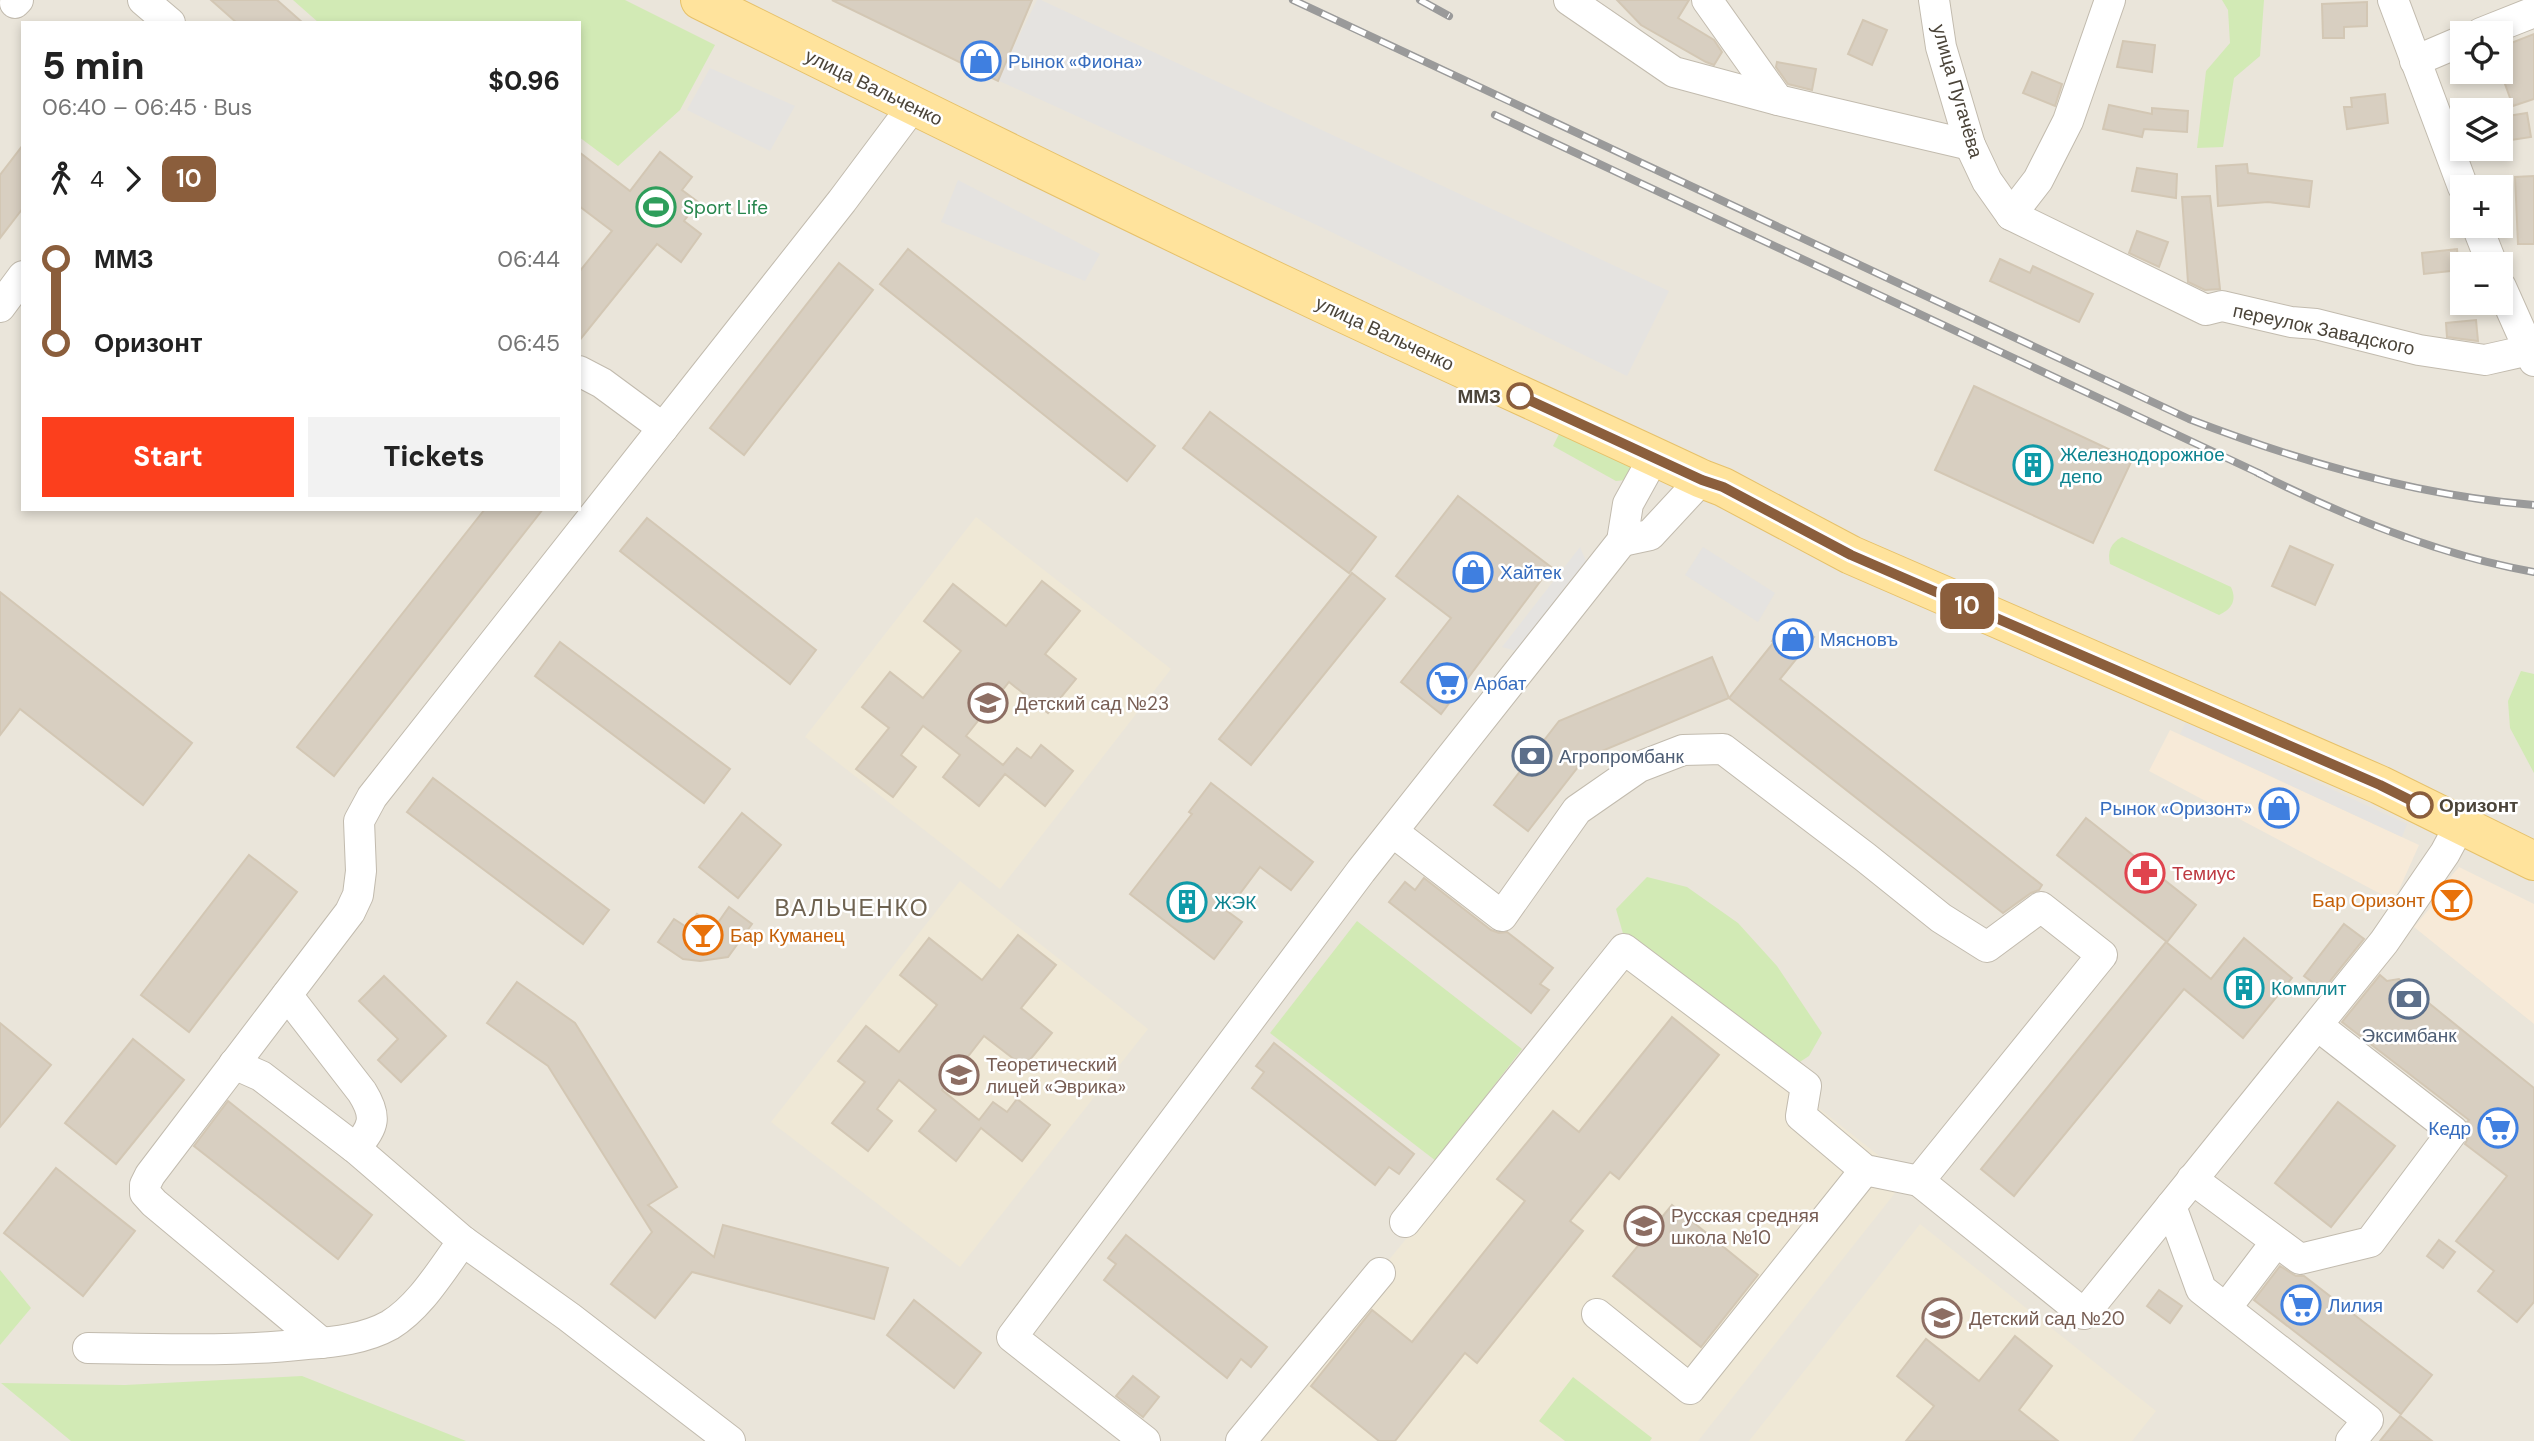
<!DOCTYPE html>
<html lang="en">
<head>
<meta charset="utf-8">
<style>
  body { margin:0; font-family:"DM Sans",sans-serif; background:#f2f2f2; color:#222; height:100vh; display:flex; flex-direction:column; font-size:26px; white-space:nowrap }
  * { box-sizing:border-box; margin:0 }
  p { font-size:23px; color:#767676 }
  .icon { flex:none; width:38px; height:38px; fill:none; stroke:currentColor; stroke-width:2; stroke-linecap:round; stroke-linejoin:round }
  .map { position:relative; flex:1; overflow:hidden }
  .sheet { position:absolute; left:21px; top:21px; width:560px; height:490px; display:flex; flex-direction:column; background:#fff; border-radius:0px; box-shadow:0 4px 10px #0003 }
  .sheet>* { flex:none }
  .badge { padding:0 14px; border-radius:10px; font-size:24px; line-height:46px }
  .tools { position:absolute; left:2450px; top:21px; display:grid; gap:14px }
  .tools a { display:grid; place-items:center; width:63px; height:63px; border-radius:0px; background:#fff; box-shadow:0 4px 10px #0003; font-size:35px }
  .map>.badge { position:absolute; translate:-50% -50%; box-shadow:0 0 0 4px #fff }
  .legs { display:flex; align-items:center; gap:10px; height:77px; padding:0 21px; font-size:23px }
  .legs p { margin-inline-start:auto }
  .headline { display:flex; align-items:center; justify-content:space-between; height:119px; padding:0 21px }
  h1 { font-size:38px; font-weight:800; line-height:52px }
  .button { display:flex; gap:14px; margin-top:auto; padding:14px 21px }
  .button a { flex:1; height:80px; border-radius:0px; background:#fc3f1d; color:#fff; font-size:28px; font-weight:800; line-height:80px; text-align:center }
  .button a+a { background:#f2f2f2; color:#222 }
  ul { padding:0 21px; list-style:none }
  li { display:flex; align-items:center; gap:24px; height:84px; font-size:26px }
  li i { display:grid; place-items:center; width:10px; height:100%; margin:0 9px; background:currentColor }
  li i::after { content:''; width:18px; height:18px; margin:-9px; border:5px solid; border-radius:50%; background:#fff }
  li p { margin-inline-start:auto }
  li:first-child i { background:linear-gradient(#0000 50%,currentColor 0) }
  li:last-child i { background:linear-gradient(currentColor 50%,#0000 0) }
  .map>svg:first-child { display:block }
  .residential { fill:#eae5da; fill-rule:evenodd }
  .commercial { fill:#f7ead8 }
  .education { fill:#efe8d6 }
  .green { fill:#d2eab5 }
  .parking { fill:#e5e3e0 }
  .building { fill:#d8cfc1; stroke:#d3c7b4; stroke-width:2 }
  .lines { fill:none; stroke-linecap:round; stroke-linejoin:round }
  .minor-casing { stroke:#c2bbae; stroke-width:32 }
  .major-casing { stroke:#e6c16a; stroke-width:40 }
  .minor { stroke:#fff; stroke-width:30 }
  .major { stroke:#ffe39c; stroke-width:38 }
  .rail-casing { stroke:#9a9a9a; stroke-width:8 }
  .rail { stroke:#fff; stroke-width:5; stroke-dasharray:16; stroke-linecap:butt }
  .line-1-casing { stroke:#fff; stroke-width:16 }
  .line-1 { stroke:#8b5e3c; stroke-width:10 }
  .stop-1-dot { fill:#fff; stroke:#8b5e3c; stroke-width:3.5 }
  .labels { text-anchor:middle; stroke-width:5; stroke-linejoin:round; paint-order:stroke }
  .shop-label { font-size:19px; fill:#366cbe; stroke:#fff; text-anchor:start }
  .street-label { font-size:19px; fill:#4b4439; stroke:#fff }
  .leisure-label { font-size:19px; fill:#27864d; stroke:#fff; text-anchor:start }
  .stop-label { font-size:19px; font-weight:bold; fill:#4b4439; stroke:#fff; text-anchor:end }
  .culture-label { font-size:19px; fill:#0d838f; stroke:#fff; text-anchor:start }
  .education-label { font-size:19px; fill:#785e54; stroke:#fff; text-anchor:start }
  .service-label { font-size:19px; fill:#4e5e75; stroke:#fff; text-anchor:start }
  .health-label { font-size:19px; fill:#be3a42; stroke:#fff; text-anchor:start }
  .food-label { font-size:19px; fill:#c56008; stroke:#fff; text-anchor:end }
  .quarter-label { font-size:23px; letter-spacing:2px; fill:#6e6250; stroke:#fff }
</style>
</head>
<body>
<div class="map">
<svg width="2534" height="1441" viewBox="0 0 2534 1441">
  <rect width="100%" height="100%" fill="#f6f3ec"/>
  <path class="residential" d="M0 0H2534V1441H0ZM23 23H579V509H23ZM2462 33H2501V72H2462ZM2462 110H2501V149H2462ZM2462 187H2501V226H2462ZM2462 264H2501V303H2462Z"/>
  <g class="commercial">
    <polygon points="2170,730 2419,845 2394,901 2149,771"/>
    <polygon points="2459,867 2534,904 2534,1024 2414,927 2435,902 2432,898"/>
  </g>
  <g class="education">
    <polygon points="976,517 1171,669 1000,889 805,737"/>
    <polygon points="960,881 1148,1029 960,1267 771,1122"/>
    <polygon points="1633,961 1907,1178 1698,1441 1241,1441"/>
    <polygon points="1920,1224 2156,1411 2132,1441 1749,1441"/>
  </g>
  <g class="green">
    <polygon points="293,0 625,0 715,45 680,110 618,166 579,137 579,23 319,23"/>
    <polygon points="2222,0 2264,0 2260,56 2234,78 2223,147 2197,148 2206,71 2230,43 2228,10"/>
    <polygon points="1561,430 1629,464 1631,471 1626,480 1616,481 1553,446"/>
    <path d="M2122 537 2231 587C2237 600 2232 609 2219 615L2110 564C2107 551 2111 543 2122 537Z"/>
    <polygon points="2521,671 2534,674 2534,773 2510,728 2508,701"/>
    <polygon points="1647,877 1687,887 1738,923 1777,966 1822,1033 1809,1056 1789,1069 1626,944 1616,909"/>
    <polygon points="1357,921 1522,1049 1436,1161 1270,1033"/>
    <polygon points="0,1270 31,1308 0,1345"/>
    <polygon points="302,1376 466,1441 71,1441 1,1383 125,1385"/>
    <polygon points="1573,1377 1652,1438 1650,1441 1565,1441 1539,1421"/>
  </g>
  <g class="parking">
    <polygon points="1037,0 1041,0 1669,291 1627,376 1321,227 997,80"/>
    <polygon points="710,68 795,106 770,151 687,110"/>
    <polygon points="958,180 1100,254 1085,281 941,222"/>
    <polygon points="1580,547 1588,566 1520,652 1502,647"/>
    <polygon points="1703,547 1775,593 1758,622 1685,575"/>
    <polygon points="2186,722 2407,824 2402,837 2180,734"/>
  </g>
  <g class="building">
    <polygon points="211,0 277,0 303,23 237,23"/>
    <polygon points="832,0 1032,0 998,81"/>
    <polygon points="1617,0 1689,0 1678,18 1714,40 1722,52 1714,65 1706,62 1641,25"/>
    <polygon points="2367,2 2367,26 2344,27 2344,38 2323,38 2322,4"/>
    <polygon points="1863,20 1887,30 1872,65 1848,54"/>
    <polygon points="2534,34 2534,99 2513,106 2501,73 2501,47"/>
    <polygon points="2123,41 2155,45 2152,72 2117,67"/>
    <polygon points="1777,62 1816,69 1812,90 1788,84 1776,67"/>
    <polygon points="2032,72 2062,84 2055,106 2023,93"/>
    <polygon points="2385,94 2388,123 2347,129 2344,107 2352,107 2351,98"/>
    <polygon points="2109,105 2152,114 2152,108 2188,111 2187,132 2144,129 2142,137 2103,129"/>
    <polygon points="2527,113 2531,137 2504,141 2501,117"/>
    <polygon points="23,145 23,208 0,238 0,175"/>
    <polygon points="579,152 630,191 660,152 692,177 682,190 698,202 684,221 701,234 681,262 657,244 579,341 579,272 612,231 579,206"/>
    <polygon points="2247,164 2248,173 2312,181 2309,207 2268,202 2218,206 2216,166"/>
    <polygon points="2137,168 2177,174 2176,198 2132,191"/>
    <polygon points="2534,176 2534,244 2518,244 2515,177"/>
    <polygon points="2210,196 2220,289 2205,290 2188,282 2182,197"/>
    <polygon points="2137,231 2168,242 2159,267 2129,253"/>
    <polygon points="908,249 1155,446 1127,481 880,284"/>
    <polygon points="2457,249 2459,270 2424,274 2422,253"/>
    <polygon points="2000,259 2030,273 2033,266 2093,294 2079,322 1990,281"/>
    <polygon points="839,263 873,290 744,455 710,428"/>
    <polygon points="2476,320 2478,341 2447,337 2446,323"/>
    <polygon points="1974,386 2132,460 2093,543 1935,470"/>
    <polygon points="1210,412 1376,537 1349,573 1183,448"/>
    <polygon points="1458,496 1551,567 1441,714 1401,682 1451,618 1396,576"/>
    <polygon points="485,509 543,509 334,776 297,747"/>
    <polygon points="647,518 816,650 790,684 620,551"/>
    <polygon points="2290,546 2333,565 2315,605 2272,586"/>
    <polygon points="1352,573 1385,599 1251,765 1219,739"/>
    <polygon points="1042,581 1080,611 1045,654 1076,679 1048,713 1009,682 966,736 1003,765 1017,748 1031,758 1041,745 1073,771 1045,806 1005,774 979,806 943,777 960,755 923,726 901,755 916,767 893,797 856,769 889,728 862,707 890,672 923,698 961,651 924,621 953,584 1006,626"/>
    <polygon points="0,592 192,743 143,805 20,709 0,735"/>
    <polygon points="1786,621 1814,637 1780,679 2042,885 2039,890 2031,893 2003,913 1729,698 1774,642 1772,641"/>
    <polygon points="560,642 730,769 704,803 535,676"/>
    <polygon points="1712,657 1729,698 1585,758 1528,831 1494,805 1559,721"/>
    <polygon points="433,778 609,910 583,944 407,812"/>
    <polygon points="1211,783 1313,862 1291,890 1260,867 1227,911 1242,922 1214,959 1130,894 1192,814 1189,812"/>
    <polygon points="742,813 781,845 738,898 699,867"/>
    <polygon points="2086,818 2196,905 2167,942 2057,855"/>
    <polygon points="249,855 297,892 189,1032 141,995"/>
    <polygon points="1424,878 1491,930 1499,933 1507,932 1553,968 1540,984 1549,990 1531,1013 1389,902 1405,882 1415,890"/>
    <polygon points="729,907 752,924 728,957 700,961 683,959 658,942 674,919 688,928 697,914 715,927"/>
    <polygon points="2344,924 2364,939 2323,990 2304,976"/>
    <polygon points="1018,935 1056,965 1021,1008 1052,1033 1024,1067 984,1036 942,1090 979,1120 993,1102 1007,1112 1017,1099 1050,1125 1022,1161 981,1128 956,1161 919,1131 936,1110 899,1080 877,1109 892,1121 868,1151 832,1123 865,1082 838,1061 866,1026 899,1052 937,1005 900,975 929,938 982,980"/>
    <polygon points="2244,938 2292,978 2243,1038 2184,989 2014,1196 1981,1169 2166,942 2211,979"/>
    <polygon points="2380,975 2387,981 2399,979 2534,1088 2534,1302 2517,1322 2478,1291 2494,1271 2456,1241 2507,1176 2465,1144 2470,1134 2467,1122 2469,1120 2342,1022"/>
    <polygon points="384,976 446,1036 401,1082 378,1060 398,1039 359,1001"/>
    <polygon points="517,982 575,1023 677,1187 648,1205 714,1257 723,1225 888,1268 874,1319 692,1272 655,1318 611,1284 652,1232 548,1066 487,1023"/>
    <polygon points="1672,1017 1719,1055 1619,1179 1610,1172 1570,1221 1583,1231 1477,1363 1465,1353 1395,1441 1379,1441 1311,1386 1372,1310 1412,1342 1525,1201 1497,1179 1553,1111 1579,1132"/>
    <polygon points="0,1023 51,1065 0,1127"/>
    <polygon points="133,1039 184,1080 116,1164 65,1123"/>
    <polygon points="1274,1043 1414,1154 1399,1174 1389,1167 1375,1185 1252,1088 1264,1072 1256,1066"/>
    <polygon points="228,1101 372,1215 338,1259 194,1146"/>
    <polygon points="2338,1102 2395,1146 2331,1227 2275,1183"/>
    <polygon points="56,1168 135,1231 83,1296 4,1233"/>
    <polygon points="1672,1205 1758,1275 1701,1347 1613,1276"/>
    <polygon points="1126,1235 1267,1347 1251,1367 1241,1359 1227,1378 1104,1280 1116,1264 1108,1258"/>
    <polygon points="2439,1240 2455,1252 2443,1268 2427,1256"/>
    <polygon points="2280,1266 2296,1276 2304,1276 2432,1375 2401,1414 2254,1300"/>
    <polygon points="2159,1290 2182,1306 2170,1323 2147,1306"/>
    <polygon points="914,1300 981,1353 954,1388 887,1335"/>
    <polygon points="2015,1336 2052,1366 2019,1410 2058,1441 1906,1441 1934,1406 1897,1376 1926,1339 1979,1381"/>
    <polygon points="1133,1376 1159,1397 1143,1417 1116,1396"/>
    <polygon points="2400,1416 2432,1441 2380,1441"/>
  </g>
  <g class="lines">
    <g class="minor-casing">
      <g id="minor">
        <polyline points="143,0 170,23"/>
        <polyline points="1569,0 1674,72 1778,100"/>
        <polyline points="1707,0 1778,100 1970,145"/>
        <polyline points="1934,0 1941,47 1970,145 1987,181 2011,215 2206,310 2222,306 2291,322 2316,324 2419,350 2485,360 2534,349"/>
        <polyline points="2393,0 2463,187"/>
        <polyline points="15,3 18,0"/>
        <polyline points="2481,33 2534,12"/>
        <polyline points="2415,61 2462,41"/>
        <polyline points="2011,215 2038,180 2068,121 2110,0"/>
        <polyline points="2477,226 2492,264"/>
        <polyline points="2501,287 2534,361"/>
        <polyline points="0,307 23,276"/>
        <polyline points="579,371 602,383 663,428"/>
        <polyline points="1622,541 1650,535 1702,479"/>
        <polyline points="1393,832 1502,916 1577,810 1639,767 1683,750 1723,749 1865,857 1941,918 1987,947 2041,907 2102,955 1919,1181 2084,1314 2384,942 2445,853 2460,825"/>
        <path d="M287 995 362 1092C377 1116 375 1127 355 1148"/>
        <polyline points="234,1064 261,1076 355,1148 463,1241 569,1317 730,1441"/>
        <polyline points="2192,1179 2300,1259 2370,1242 2453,1131 2318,1026"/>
        <polyline points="2171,1206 2201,1289 2368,1420 2351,1441"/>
        <polyline points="1405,1222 1624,949 1806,1086 1801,1116 1865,1170 1919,1181"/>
        <polyline points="2226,1308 2276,1242"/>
        <polyline points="1597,1314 1690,1389 1865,1170"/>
        <polyline points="322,1343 154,1203 145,1193 145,1185 150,1175 350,912 358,895 361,871 359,821 372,797 842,201 913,106"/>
        <path d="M88 1348C161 1349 234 1352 307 1344 335 1342 365 1339 390 1325 421 1306 442 1269 463 1241"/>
        <polyline points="1145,1441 1012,1337 1361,871 1622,541 1628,504 1654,457"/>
        <polyline points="1241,1441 1380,1273"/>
      </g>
    </g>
    <g class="major-casing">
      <path id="major" d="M700 0C897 98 1094 195 1292 289 1428 354 1566 415 1702 479L1723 487 1851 555 2380 785 2534 861"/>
    </g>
    <use href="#minor" class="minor"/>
    <use href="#major" class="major"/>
    <g class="rail-casing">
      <g id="rail">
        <path d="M1293 0 2189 419C2298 461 2416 496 2534 505"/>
        <polyline points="1420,0 1449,16"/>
        <polyline points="1495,115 2265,476"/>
        <path d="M2258 473C2345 517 2438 555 2534 572"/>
      </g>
    </g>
    <use href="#rail" class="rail"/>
  </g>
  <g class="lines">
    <g class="line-1-casing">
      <polyline id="line-1" points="1520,396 1702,480 1723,487 1851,555 2380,785 2420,805"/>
    </g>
    <use href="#line-1" class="line-1"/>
  </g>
  <defs>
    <g id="shop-ring" transform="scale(2.0125)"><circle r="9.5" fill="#fff" stroke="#3f7fe0" stroke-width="1.5"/><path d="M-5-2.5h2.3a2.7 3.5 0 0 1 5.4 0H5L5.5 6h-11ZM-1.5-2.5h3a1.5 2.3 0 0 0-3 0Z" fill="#3f7fe0"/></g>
    <g id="stadium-ring" transform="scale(2.0125)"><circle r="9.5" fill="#fff" stroke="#2e9e5b" stroke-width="1.5"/><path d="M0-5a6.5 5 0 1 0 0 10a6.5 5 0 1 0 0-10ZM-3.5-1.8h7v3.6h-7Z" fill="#2e9e5b"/></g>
    <g id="building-ring" transform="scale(2.0125)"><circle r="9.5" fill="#fff" stroke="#0f9aa8" stroke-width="1.5"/><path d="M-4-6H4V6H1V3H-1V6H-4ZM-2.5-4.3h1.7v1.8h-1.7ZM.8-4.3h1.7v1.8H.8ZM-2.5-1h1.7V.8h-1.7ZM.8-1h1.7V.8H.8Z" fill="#0f9aa8"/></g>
    <g id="supermarket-ring" transform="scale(2.0125)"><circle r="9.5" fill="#fff" stroke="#3f7fe0" stroke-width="1.5"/><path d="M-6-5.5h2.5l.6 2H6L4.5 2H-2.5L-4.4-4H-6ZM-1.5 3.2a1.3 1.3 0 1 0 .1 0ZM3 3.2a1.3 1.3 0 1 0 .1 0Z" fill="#3f7fe0"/></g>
    <g id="school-ring" transform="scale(2.0125)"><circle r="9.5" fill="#fff" stroke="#8d6e63" stroke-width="1.5"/><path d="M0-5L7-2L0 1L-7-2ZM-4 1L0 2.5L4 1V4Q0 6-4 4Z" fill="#8d6e63"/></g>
    <g id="bank-ring" transform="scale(2.0125)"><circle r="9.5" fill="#fff" stroke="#5c6f8a" stroke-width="1.5"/><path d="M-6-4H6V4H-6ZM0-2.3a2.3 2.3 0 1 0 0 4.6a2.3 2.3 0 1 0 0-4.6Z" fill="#5c6f8a"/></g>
    <g id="pharmacy-ring" transform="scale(2.0125)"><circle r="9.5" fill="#fff" stroke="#e0444e" stroke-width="1.5"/><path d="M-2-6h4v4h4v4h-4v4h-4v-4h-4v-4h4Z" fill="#e0444e"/></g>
    <g id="bar-ring" transform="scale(2.0125)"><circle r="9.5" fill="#fff" stroke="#e8710a" stroke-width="1.5"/><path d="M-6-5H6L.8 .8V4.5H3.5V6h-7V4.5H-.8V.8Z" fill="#e8710a"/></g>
  </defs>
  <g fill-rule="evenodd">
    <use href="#shop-ring" x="981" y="61"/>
    <use href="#stadium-ring" x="656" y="207"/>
    <use href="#building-ring" x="2033" y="465"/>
    <use href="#shop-ring" x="1473" y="572"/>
    <use href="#shop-ring" x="1793" y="639"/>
    <use href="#supermarket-ring" x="1447" y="683"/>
    <use href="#school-ring" x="988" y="703"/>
    <use href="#bank-ring" x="1532" y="756"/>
    <use href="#shop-ring" x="2279" y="808"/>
    <use href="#pharmacy-ring" x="2145" y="873"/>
    <use href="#bar-ring" x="2452" y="900"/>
    <use href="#building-ring" x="1187" y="902"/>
    <use href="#bar-ring" x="703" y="935"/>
    <use href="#building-ring" x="2244" y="988"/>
    <use href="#bank-ring" x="2409" y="999"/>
    <use href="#school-ring" x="959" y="1075"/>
    <use href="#supermarket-ring" x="2498" y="1128"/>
    <use href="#school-ring" x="1644" y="1226"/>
    <use href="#supermarket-ring" x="2301" y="1305"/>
    <use href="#school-ring" x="1942" y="1318"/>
  </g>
  <g class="stop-1-dot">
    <circle cx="1520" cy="396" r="12"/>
    <circle cx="2420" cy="805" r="12"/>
  </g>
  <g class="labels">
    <g class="shop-label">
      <text x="1008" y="68">Рынок «Фиона»</text>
      <text x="1500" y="579">Хайтек</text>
      <text x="1820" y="646">Мясновъ</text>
      <text x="1474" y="690">Арбат</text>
      <text x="2252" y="815" text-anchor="end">Рынок «Оризонт»</text>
      <text x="2471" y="1135" text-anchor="end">Кедр</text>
      <text x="2328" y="1312">Лилия</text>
    </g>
    <g class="street-label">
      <text transform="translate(874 87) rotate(26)" y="7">улица Вальченко</text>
      <text transform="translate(1958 91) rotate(74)" y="7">улица Пугачёва</text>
      <text transform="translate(2324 329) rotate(12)" y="7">переулок Завадского</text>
      <text transform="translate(1385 333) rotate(25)" y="7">улица Вальченко</text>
    </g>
    <g class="leisure-label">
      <text x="683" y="214">Sport Life</text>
    </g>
    <g class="stop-label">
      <text x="1501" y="403">ММЗ</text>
      <text x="2439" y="812" text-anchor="start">Оризонт</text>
    </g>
    <g class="culture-label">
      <text x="2060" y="461">Железнодорожное<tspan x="2060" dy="22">депо</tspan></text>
      <text x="1214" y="909">ЖЭК</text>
      <text x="2271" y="995">Комплит</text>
    </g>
    <g class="education-label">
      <text x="1015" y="710">Детский сад №23</text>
      <text x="986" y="1071">Теоретический<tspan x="986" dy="22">лицей «Эврика»</tspan></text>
      <text x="1671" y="1222">Русская средняя<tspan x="1671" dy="22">школа №10</tspan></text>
      <text x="1969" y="1325">Детский сад №20</text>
    </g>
    <g class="service-label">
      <text x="1559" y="763">Агропромбанк</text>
      <text x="2409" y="1042" text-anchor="middle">Эксимбанк</text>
    </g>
    <g class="health-label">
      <text x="2172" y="880">Темиус</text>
    </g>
    <g class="food-label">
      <text x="2425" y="907">Бар Оризонт</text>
      <text x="730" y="942" text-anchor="start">Бар Куманец</text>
    </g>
    <g class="quarter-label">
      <text x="852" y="916">ВАЛЬЧЕНКО</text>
    </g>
  </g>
</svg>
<div class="tools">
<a><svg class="icon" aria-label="locate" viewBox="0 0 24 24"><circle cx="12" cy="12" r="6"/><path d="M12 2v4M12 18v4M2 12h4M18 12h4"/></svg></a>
<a><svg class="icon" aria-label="layers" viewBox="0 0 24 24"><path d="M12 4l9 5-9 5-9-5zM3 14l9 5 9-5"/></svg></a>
<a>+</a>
<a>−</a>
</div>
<b class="badge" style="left:1967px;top:606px;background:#8b5e3c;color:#fff">10</b>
<section class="sheet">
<div class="headline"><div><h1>5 min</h1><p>06:40 – 06:45 · Bus</p></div><b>$0.96</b></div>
<div class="legs"><svg class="icon" aria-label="walk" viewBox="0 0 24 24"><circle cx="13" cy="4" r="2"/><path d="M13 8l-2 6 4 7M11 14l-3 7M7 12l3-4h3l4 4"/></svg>4<svg class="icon" aria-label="forward" viewBox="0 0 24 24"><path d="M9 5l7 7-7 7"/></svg><b class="badge" style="background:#8b5e3c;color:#fff">10</b></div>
<ul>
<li><i style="color:#8b5e3c"></i><b>ММЗ</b><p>06:44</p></li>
<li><i style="color:#8b5e3c"></i><b>Оризонт</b><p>06:45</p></li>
</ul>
<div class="button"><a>Start</a><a>Tickets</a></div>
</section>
</div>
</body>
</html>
